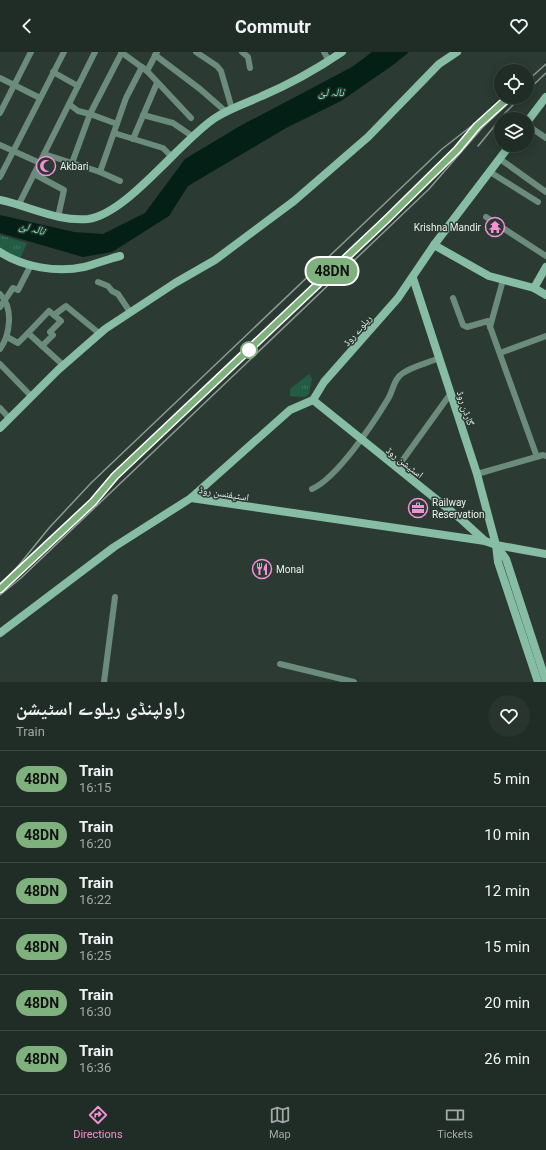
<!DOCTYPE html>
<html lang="en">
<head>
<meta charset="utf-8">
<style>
  body { margin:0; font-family:Roboto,"Noto Naskh Arabic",sans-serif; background:#28342e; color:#f1f3f6; height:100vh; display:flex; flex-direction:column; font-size:15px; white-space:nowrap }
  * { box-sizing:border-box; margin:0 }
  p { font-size:13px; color:#a2a7a7 }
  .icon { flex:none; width:22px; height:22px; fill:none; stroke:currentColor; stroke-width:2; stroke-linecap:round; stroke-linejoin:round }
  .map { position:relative; height:630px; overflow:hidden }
  .panel { display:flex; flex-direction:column; background:#202c26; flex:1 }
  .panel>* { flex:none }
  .badge { padding:0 8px; border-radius:13px; font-size:14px; line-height:26px }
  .tools { position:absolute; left:494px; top:12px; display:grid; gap:8px }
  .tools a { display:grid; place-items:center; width:40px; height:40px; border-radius:50%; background:#202c26; box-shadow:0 2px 10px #0003,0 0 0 1px #3d4843; font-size:20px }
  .map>.badge { position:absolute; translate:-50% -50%; box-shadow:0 0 0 2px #fff }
  .round { display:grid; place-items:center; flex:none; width:42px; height:42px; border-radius:21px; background:#28342e }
  .summary { display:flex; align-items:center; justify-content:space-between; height:68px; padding:0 16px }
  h1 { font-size:19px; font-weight:700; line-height:30px }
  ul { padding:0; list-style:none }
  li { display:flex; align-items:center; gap:12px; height:56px; padding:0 16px; border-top:1px solid #3d4843 }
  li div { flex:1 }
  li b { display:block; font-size:15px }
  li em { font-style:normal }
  li .badge { min-width:44px; font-weight:700; text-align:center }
  header { display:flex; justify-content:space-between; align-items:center; height:52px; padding:0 16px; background:#202c26; font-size:18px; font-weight:700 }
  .menu { display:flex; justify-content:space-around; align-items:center; height:56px; border-top:1px solid #3d4843; background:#202c26; font-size:11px; color:#a2a7a7 }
  .menu a { display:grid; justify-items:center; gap:2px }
  .menu .current { color:#f491d4 }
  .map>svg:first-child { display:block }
  .grass { fill:url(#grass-tufts) }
  .water { fill:#041f15 }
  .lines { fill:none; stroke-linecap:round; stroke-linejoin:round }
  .street { stroke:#6b8c7c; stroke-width:6 }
  .secondary { stroke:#86bda4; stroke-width:8 }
  .rail { stroke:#8d9993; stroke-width:1.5 }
  .line-casing { stroke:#fff; stroke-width:9 }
  .line { stroke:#7fb17f; stroke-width:6 }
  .stop-dot { fill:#fff; stroke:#7fb17f; stroke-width:2 }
  .labels { text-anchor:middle; stroke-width:3; stroke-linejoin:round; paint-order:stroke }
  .poi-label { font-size:10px; fill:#eaf3ee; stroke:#2b3a33; text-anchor:start }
  .street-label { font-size:10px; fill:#eaf3ee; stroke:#2b3a33 }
  .water-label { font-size:11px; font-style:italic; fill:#7cf3c1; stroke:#2b3a33 }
</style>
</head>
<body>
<header><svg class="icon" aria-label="back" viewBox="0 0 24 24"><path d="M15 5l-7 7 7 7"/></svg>Commutr<svg class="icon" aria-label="heart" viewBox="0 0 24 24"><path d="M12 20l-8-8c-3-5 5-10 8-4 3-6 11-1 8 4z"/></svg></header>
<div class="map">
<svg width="546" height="630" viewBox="0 0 546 630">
  <defs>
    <pattern id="grass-tufts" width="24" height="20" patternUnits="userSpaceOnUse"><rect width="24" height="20" fill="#225c45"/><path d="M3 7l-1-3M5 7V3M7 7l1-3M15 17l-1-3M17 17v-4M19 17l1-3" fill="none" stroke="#427460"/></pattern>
  </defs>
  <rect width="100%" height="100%" fill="#2b3a33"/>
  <g class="grass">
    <polygon points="0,183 27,191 20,207 0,196"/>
    <polygon points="309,322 312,327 309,342 305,345 290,344 290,337"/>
  </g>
  <polygon class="water" points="372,0 409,0 393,13 341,49 286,76 188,134 169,164 112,200 83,205 0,181 0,163 74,180 103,182 145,161 185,107 240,74 352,15"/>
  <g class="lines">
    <g class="street">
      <polyline points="121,0 147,19 191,66"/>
      <polyline points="196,0 217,14 221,19 232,57"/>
      <polyline points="242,0 248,5 250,16"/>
      <polyline points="324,0 329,9"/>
      <polyline points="155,3 200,37 224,58"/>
      <polyline points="147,19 157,0"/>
      <polyline points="53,20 78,34"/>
      <polyline points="0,26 40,46"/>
      <polyline points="69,52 78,59 90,62 72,111"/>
      <polyline points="0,61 31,0"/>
      <polyline points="143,63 173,71 192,84"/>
      <polyline points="117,72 90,62 122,0"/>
      <polyline points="527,73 546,86"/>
      <polyline points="114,81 163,96 171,104"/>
      <polyline points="133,87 157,31"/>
      <polyline points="0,93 40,111"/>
      <polyline points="44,102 100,120 120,129"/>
      <polyline points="500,107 546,140"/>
      <polyline points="100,120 126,46 142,15"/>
      <polyline points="490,120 538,150"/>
      <polyline points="34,122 64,138 58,165"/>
      <polyline points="0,125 64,0"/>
      <polyline points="19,152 95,0"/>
      <polyline points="486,165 546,204"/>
      <polyline points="98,230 108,234 112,239 118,242 130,260"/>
      <path d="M0 242C14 256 10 283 0 297"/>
      <polyline points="453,246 463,273 467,275 488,269 537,405"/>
      <polyline points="0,255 13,236 18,238 31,213"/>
      <polyline points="54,263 66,254 100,282"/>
      <polyline points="490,275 503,228"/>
      <polyline points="28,281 49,259 61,269 50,280 53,283 42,294"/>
      <polyline points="7,285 18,291 28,281 63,313"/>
      <polyline points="500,301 546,284"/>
      <polyline points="0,312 31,344"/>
      <polyline points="0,356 9,366"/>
      <polyline points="397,416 451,341"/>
      <polyline points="477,422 543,403 546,404"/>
      <path d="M312 437C337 426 373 372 388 347 393 339 394 326 403 321 413 314 428 311 439 306"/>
      <polyline points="280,612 354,630"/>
      <polyline points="104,630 115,545"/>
    </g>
    <g class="secondary">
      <polyline points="527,70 546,45"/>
      <path d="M0 148C29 154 58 170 88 167 127 162 180 89 215 66 230 56 247 51 262 44 290 32 317 17 342 0"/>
      <polyline points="434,193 489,224 534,236 546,243"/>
      <path d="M0 200C23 215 57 221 84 215 96 212 108 207 120 204"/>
      <polyline points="413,226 477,422 496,493 498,510 538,630"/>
      <polyline points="534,236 546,215"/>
      <polyline points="313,348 462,468 485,489"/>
      <polyline points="0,376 58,318 105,277 175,231 215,208 294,149 368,85 439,12 457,0"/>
      <polyline points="191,446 290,358 313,348 324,330 398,246 434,193 510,93"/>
      <polyline points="496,493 546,502"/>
      <polyline points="0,581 114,495 191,446 485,489 496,493 506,507 546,629"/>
    </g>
    <g class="rail">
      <polyline points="527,29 546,12"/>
      <polyline points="527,39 546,21"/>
      <polyline points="478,94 506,60 521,45"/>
      <polyline points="96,447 115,425 387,167 457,98"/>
      <polyline points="0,533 19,513 49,476 91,431 442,97 501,51"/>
      <polyline points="0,543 21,526 429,137 483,75 515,45"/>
    </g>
  </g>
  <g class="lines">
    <g class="line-casing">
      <polyline id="line" points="0,537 93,450 115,424 387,167 457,98 477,74 509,45"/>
    </g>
    <use href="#line" class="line"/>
  </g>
  <defs>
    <g id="mosque-ring" transform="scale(1)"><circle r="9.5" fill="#2b3a33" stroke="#f491d4" stroke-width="1.5"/><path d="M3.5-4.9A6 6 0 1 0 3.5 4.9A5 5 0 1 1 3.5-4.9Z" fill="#f491d4"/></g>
    <g id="temple-ring" transform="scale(1)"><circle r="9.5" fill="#2b3a33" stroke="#f491d4" stroke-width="1.5"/><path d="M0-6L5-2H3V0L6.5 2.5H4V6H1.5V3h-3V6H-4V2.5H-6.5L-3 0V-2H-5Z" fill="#f491d4"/></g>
    <g id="office-ring" transform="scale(1)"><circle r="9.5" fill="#2b3a33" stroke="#f491d4" stroke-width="1.5"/><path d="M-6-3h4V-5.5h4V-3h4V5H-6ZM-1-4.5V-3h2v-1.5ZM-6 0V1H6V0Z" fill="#f491d4"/></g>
    <g id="restaurant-ring" transform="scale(1)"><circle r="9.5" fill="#2b3a33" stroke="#f491d4" stroke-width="1.5"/><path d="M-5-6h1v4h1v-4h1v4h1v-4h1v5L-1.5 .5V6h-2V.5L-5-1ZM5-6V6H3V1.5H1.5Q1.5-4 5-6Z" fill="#f491d4"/></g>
  </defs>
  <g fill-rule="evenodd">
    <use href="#mosque-ring" x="46" y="114"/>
    <use href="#temple-ring" x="495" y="175"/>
    <use href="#office-ring" x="418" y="456"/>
    <use href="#restaurant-ring" x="262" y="517"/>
  </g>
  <circle class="stop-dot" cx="249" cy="298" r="8"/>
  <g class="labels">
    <g class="poi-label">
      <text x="60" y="118">Akbari</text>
      <text x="481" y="179" text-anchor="end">Krishna Mandir</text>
      <text x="432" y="454">Railway<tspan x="432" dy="12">Reservation</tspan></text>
      <text x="276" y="521">Monal</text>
    </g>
    <g class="street-label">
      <text transform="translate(357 278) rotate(-49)" y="4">ریلوے روڈ</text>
      <text transform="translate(466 356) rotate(72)" y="4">گارڈن روڈ</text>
      <text transform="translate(405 410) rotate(38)" y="4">اسٹیشن روڈ</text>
      <text transform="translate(224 441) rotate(9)" y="4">اسٹیفنسن روڈ</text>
    </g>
    <g class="water-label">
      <text x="331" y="44">نالہ لئ</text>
      <text transform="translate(32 176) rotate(14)" y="4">نالہ لئ</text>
    </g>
  </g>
</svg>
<div class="tools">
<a><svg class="icon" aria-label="locate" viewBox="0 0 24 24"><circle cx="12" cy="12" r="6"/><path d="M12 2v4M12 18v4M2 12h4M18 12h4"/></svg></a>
<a><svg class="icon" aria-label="layers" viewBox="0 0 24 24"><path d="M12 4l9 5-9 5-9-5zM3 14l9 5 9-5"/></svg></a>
</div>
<b class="badge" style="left:332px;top:219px;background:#7fb17f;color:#111">48DN</b>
</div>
<section class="panel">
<div class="summary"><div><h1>راولپنڈی ریلوے اسٹیشن</h1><p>Train</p></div><a class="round"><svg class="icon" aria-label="heart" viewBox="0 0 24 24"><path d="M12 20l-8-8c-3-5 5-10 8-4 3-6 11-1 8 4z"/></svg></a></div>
<ul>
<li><span class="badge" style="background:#7fb17f;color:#111">48DN</span><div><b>Train</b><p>16:15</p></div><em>5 min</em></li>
<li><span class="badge" style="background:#7fb17f;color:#111">48DN</span><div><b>Train</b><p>16:20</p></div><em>10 min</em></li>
<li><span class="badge" style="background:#7fb17f;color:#111">48DN</span><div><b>Train</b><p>16:22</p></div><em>12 min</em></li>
<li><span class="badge" style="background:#7fb17f;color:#111">48DN</span><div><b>Train</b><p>16:25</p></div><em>15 min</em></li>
<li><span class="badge" style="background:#7fb17f;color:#111">48DN</span><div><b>Train</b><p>16:30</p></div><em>20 min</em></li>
<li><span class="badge" style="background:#7fb17f;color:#111">48DN</span><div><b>Train</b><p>16:36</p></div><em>26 min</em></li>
</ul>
</section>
<nav class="menu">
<a class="current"><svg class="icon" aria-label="directions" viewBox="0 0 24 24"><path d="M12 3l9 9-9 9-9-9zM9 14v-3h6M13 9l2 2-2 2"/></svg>Directions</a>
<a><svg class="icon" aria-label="map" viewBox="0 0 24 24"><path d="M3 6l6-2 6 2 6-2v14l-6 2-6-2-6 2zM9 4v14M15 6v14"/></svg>Map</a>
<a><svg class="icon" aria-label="tickets" viewBox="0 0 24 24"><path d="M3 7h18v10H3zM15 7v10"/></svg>Tickets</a>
</nav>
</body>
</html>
